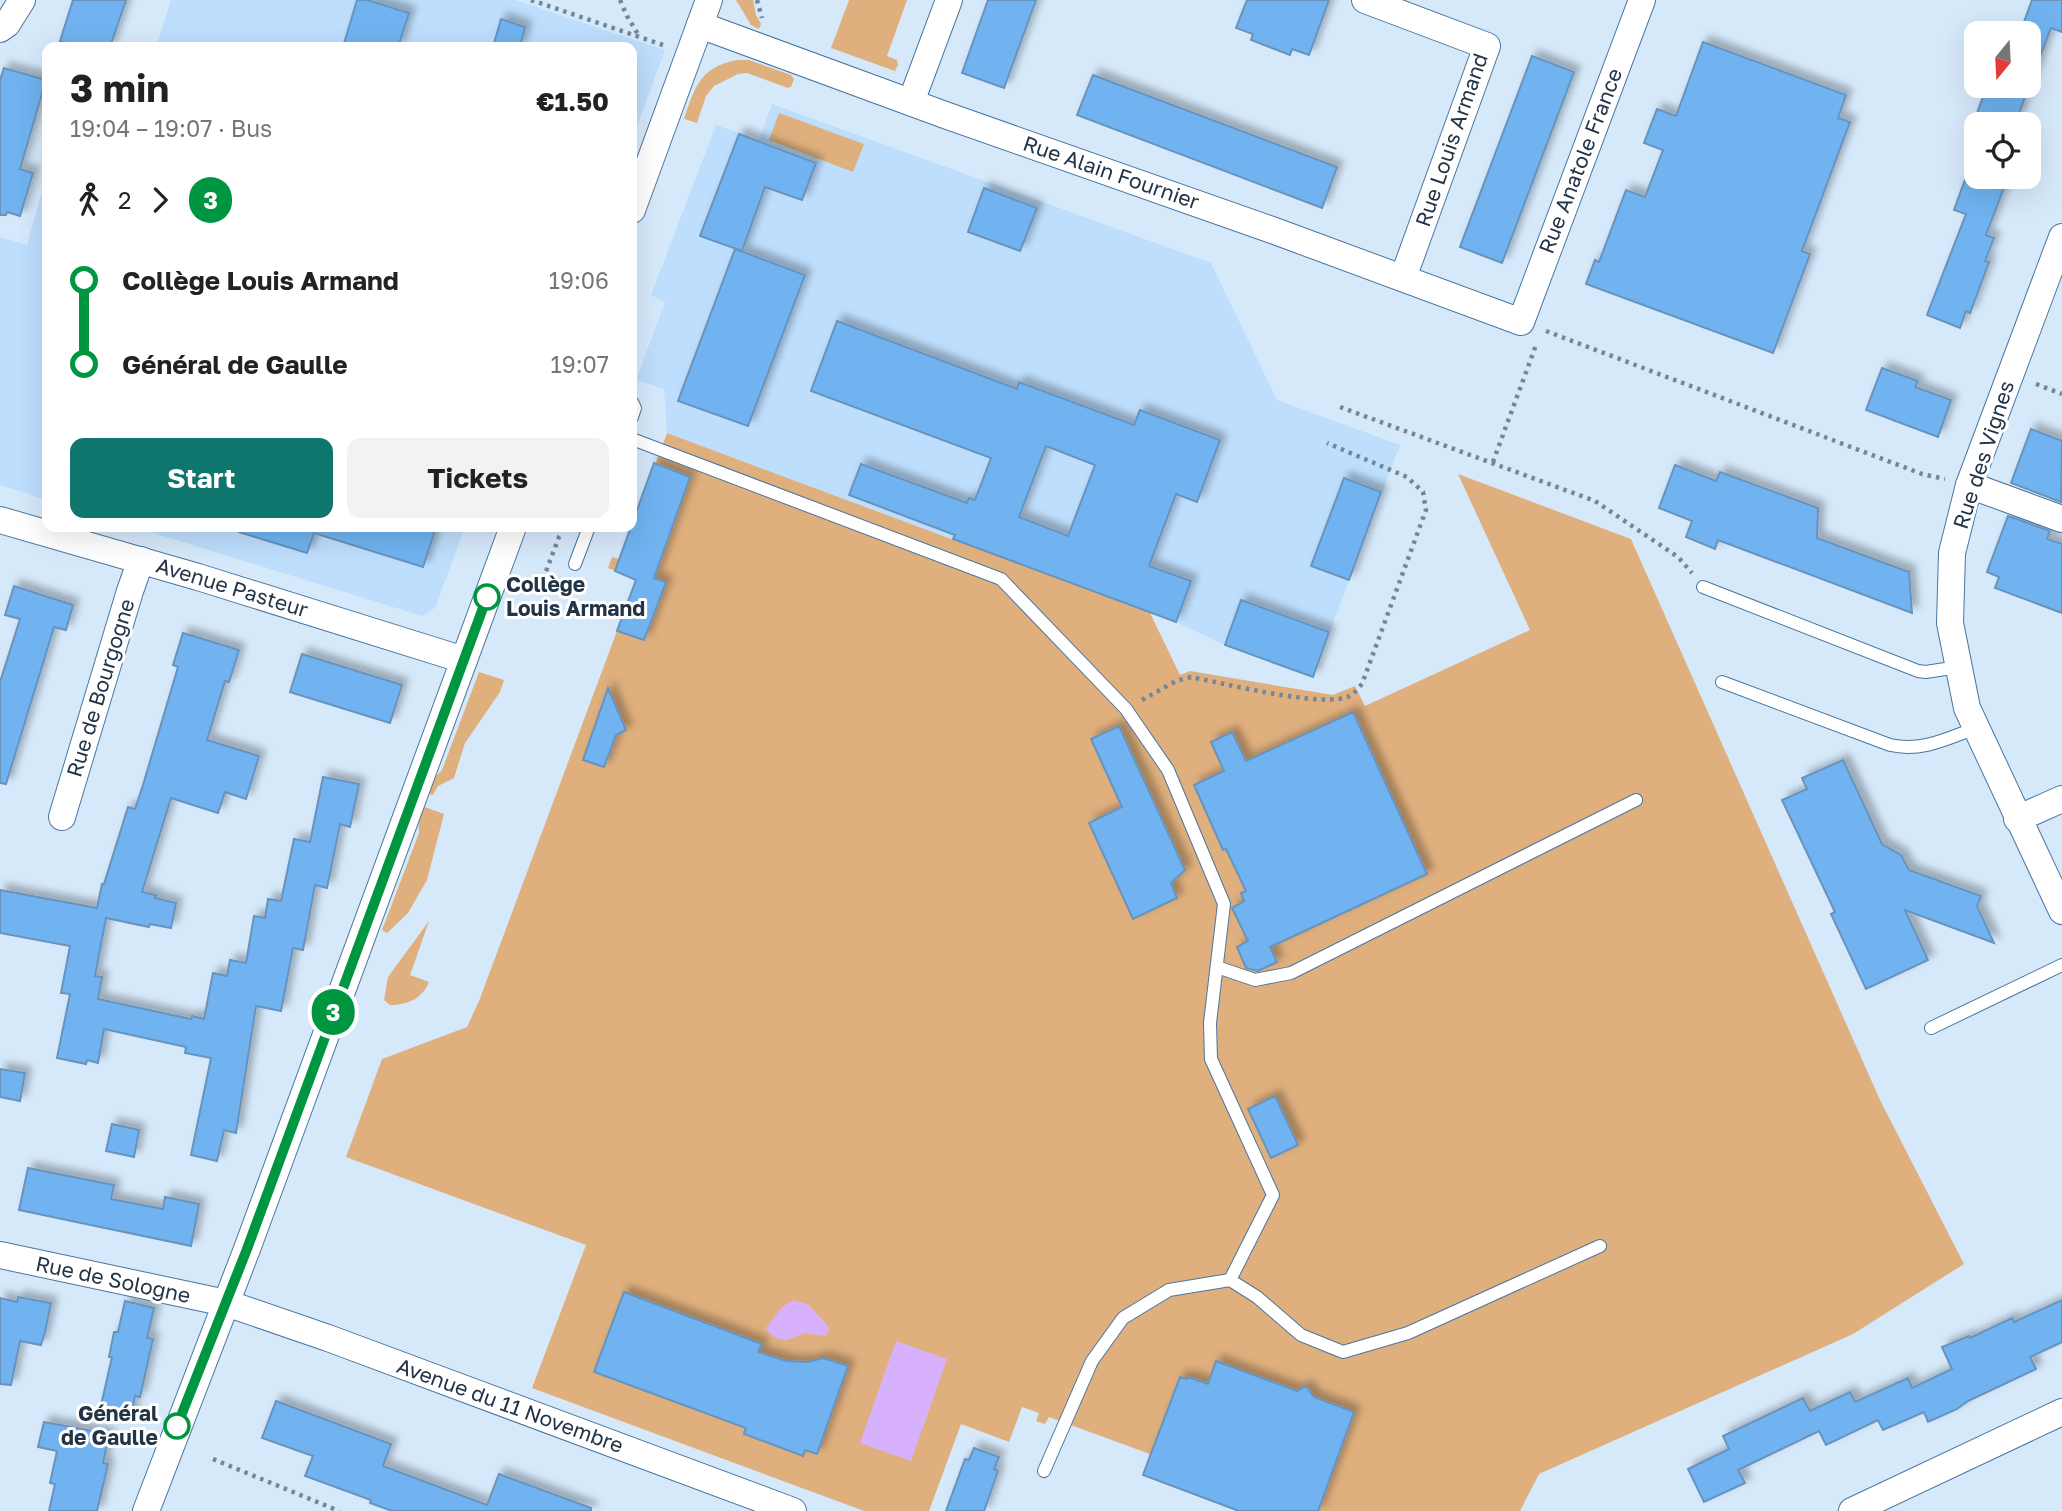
<!DOCTYPE html>
<html lang="en">
<head>
<meta charset="utf-8">
<style>
  body { margin:0; font-family:"Golos Text",sans-serif; background:#f2f2f2; color:#222; height:100vh; display:flex; flex-direction:column; font-size:26px; white-space:nowrap }
  * { box-sizing:border-box; margin:0 }
  p { font-size:23px; color:#767676 }
  .icon { flex:none; width:38px; height:38px; fill:none; stroke:currentColor; stroke-width:2; stroke-linecap:round; stroke-linejoin:round }
  .map { position:relative; flex:1; overflow:hidden }
  .drawer { position:absolute; left:42px; top:42px; width:595px; height:490px; display:flex; flex-direction:column; background:#fff; border-radius:14px; box-shadow:0 7px 28px #0002 }
  .drawer>* { flex:none }
  .badge { padding:0 14px; border-radius:23px; font-size:24px; line-height:46px }
  .needle { width:46px; rotate:198deg }
  .controls { position:absolute; left:1964px; top:21px; display:grid; gap:14px }
  .controls a { display:grid; place-items:center; width:77px; height:77px; border-radius:14px; background:#fff; box-shadow:0 7px 28px #0002; font-size:35px }
  .map>.badge { position:absolute; translate:-50% -50%; box-shadow:0 0 0 4px #fff }
  .legs { display:flex; align-items:center; gap:10px; height:77px; padding:0 28px; font-size:23px }
  .legs p { margin-inline-start:auto }
  .overview { display:flex; align-items:center; justify-content:space-between; height:119px; padding:0 28px }
  h1 { font-size:38px; font-weight:700; line-height:52px }
  .cta { display:flex; gap:14px; margin-top:auto; padding:14px 28px }
  .cta a { flex:1; height:80px; border-radius:14px; background:#0f766e; color:#fff; font-size:28px; font-weight:700; line-height:80px; text-align:center }
  .cta a+a { background:#f2f2f2; color:#222 }
  ul { padding:0 28px; list-style:none }
  li { display:flex; align-items:center; gap:24px; height:84px; font-size:26px }
  li i { display:grid; place-items:center; width:10px; height:100%; margin:0 9px; background:currentColor }
  li i::after { content:''; width:18px; height:18px; margin:-9px; border:5px solid; border-radius:50%; background:#fff }
  li p { margin-inline-start:auto }
  li:first-child i { background:linear-gradient(#0000 50%,currentColor 0) }
  li:last-child i { background:linear-gradient(currentColor 50%,#0000 0) }
  .map>svg:first-child { display:block }
  .built { fill:#bedefd }
  .green { fill:#dfaf7d }
  .water { fill:#d8b1fd }
  .building { fill:#70b3f0; stroke:#6793bd; stroke-width:2; fill-rule:evenodd; filter:url(#shadow) }
  .lines { fill:none; stroke-linecap:round; stroke-linejoin:round }
  .service-casing { stroke:#4a769f; stroke-width:14 }
  .minor-casing { stroke:#4a769f; stroke-width:28 }
  .path { stroke:#748799; stroke-width:4.5; stroke-dasharray:3.5 5; stroke-linecap:butt }
  .service { stroke:#fff; stroke-width:12 }
  .minor { stroke:#fff; stroke-width:26 }
  .line-1-casing { stroke:#fff; stroke-width:16 }
  .line-1 { stroke:#009641; stroke-width:10 }
  .stop-1-dot { fill:#fff; stroke:#009641; stroke-width:3.5 }
  .labels { text-anchor:middle; stroke-width:6; stroke-linejoin:round; paint-order:stroke }
  .street-label { font-size:21px; fill:#223446; stroke:#fff }
  .stop-label { font-size:21px; font-weight:bold; fill:#223446; stroke:#fff; text-anchor:start }
</style>
</head>
<body>
<div class="map">
<svg width="2062" height="1511" viewBox="0 0 2062 1511">
  <defs>
    <filter id="shadow"><feDropShadow dx="6" dy="-6" stdDeviation="3.5" flood-color="#0004"/></filter>
  </defs>
  <rect width="100%" height="100%" fill="#d6e9fb"/>
  <g class="built">
    <polygon points="171,0 515,0 665,50 632,140 632,47 156,47"/>
    <polygon points="772,104 1211,263 1277,400 1400,445 1313,677 1225,645 1176,622 667,433 664,389 636,380 665,302 651,295 716,125 759,140"/>
    <polygon points="47,173 47,500 0,485 0,237 27,245"/>
    <polygon points="134,527 465,527 435,608 422,616"/>
  </g>
  <g class="green">
    <polygon points="736,0 753,0 756,15 761,24 759,29 751,25"/>
    <polygon points="849,0 907,0 887,56 897,60 898,65 895,71 831,48"/>
    <path d="M737 60H749L791 75 794 79 791 87 788 88 747 73 738 74 714 86 706 96 697 123 684 119C695 87 700 67 737 60Z"/>
    <polygon points="779,113 864,144 853,172 769,140"/>
    <polygon points="667,433 1150,613 1180,675 1190,671 1333,695 1355,686 1365,706 1530,630 1458,474 1631,539 1880,1100 1964,1264 1853,1334 1539,1474 1520,1511 1239,1511 1143,1475 1150,1454 1049,1417 1045,1424 1036,1421 1039,1413 1022,1407 1009,1442 961,1424 929,1511 864,1511 532,1388 586,1245 346,1157 382,1059 467,1027 479,1001 639,572 618,572 608,568 612,557 619,559"/>
    <polygon points="479,672 504,680 500,692 465,743 454,778 438,786 433,795 425,793 429,784 442,770"/>
    <polygon points="422,806 444,814 427,880 408,913 387,933 382,930 419,833 418,814"/>
    <path d="M429 921 410 975 429 982C422 999 407 1005 390 1005L384 1000 388 977Z"/>
  </g>
  <g class="water">
    <polygon points="793,1300 808,1304 828,1326 829,1331 825,1336 805,1333 787,1340 778,1339 770,1334 766,1328 782,1307"/>
    <polygon points="896,1341 947,1359 911,1461 860,1443"/>
  </g>
  <g class="building">
    <polygon points="73,0 126,0 110,47 78,47 60,41"/>
    <polygon points="357,0 367,0 409,13 398,47 343,47"/>
    <polygon points="988,0 1036,0 1004,88 962,73"/>
    <polygon points="1247,0 1329,0 1309,55 1292,49 1290,55 1251,40 1253,34 1236,28"/>
    <polygon points="2032,0 2062,0 2062,32 2051,28 2030,83 2028,83 2028,33 2020,33"/>
    <polygon points="501,19 525,27 520,47 493,47"/>
    <polygon points="1703,42 1846,95 1838,118 1850,122 1802,251 1810,254 1773,353 1586,284 1595,260 1599,262 1626,190 1645,197 1663,150 1644,143 1657,109 1676,116"/>
    <polygon points="1532,56 1574,72 1502,263 1460,247"/>
    <polygon points="4,68 46,80 20,169 33,173 20,216 7,212 6,215 0,215 0,80"/>
    <polygon points="1093,75 1337,167 1322,208 1077,115"/>
    <polygon points="1987,86 2029,86 2015,124 1973,124"/>
    <polygon points="739,134 816,163 802,200 765,187 742,251 700,236"/>
    <polygon points="1966,177 2008,177 1986,235 1994,238 1985,261 1989,262 1970,313 1966,311 1960,328 1927,315 1966,214 1954,210"/>
    <polygon points="984,188 1037,208 1020,251 968,232"/>
    <polygon points="735,249 805,275 748,426 678,401"/>
    <path d="M837 321 1017 389 1019 382 1134 425 1140 410 1220 440 1197 502 1176 494 1149 566 1191 581 1176 622 953 539 955 535 849 495 861 464 967 503 969 498 975 500 991 458 811 391ZM1046 446 1095 465 1068 536 1019 517Z"/>
    <polygon points="1882,368 1918,381 1915,387 1951,400 1938,437 1866,410"/>
    <polygon points="2031,429 2062,441 2061,502 2011,483"/>
    <polygon points="654,463 690,477 654,578 666,582 644,640 617,631 636,580 615,571"/>
    <polygon points="1675,465 1716,481 1720,472 1818,508 1817,538 1909,572 1912,613 1718,540 1715,549 1686,537 1692,521 1659,508"/>
    <polygon points="1344,478 1381,492 1349,580 1311,566"/>
    <polygon points="2008,516 2050,531 2047,539 2062,544 2062,613 1995,588 1999,577 1987,572"/>
    <polygon points="240,527 436,527 423,567 314,533 307,553 239,532"/>
    <polygon points="14,586 73,605 66,630 54,627 6,784 0,783 0,682 20,619 5,615"/>
    <polygon points="1241,600 1329,632 1313,677 1225,645"/>
    <polygon points="183,633 239,650 229,682 225,681 207,740 259,756 246,799 225,792 218,813 171,798 142,892 156,895 155,898 176,903 171,928 150,924 149,927 106,918 95,976 102,977 98,999 191,1019 192,1016 204,1019 213,973 227,976 230,960 246,963 254,916 265,918 268,899 281,901 294,839 310,842 323,777 359,784 350,827 340,824 327,888 315,885 303,950 293,948 281,1011 256,1006 236,1133 224,1130 217,1161 191,1155 211,1058 185,1053 186,1047 104,1029 98,1063 87,1060 86,1064 57,1058 70,994 61,993 70,946 0,933 0,890 97,908 102,884 104,884 128,807 135,809 143,785 178,667 173,665"/>
    <polygon points="302,654 402,685 390,723 290,692"/>
    <polygon points="608,688 626,730 616,735 604,767 583,760"/>
    <polygon points="1353,712 1427,874 1270,947 1277,962 1258,971 1246,968 1237,947 1248,941 1232,908 1244,901 1241,893 1246,891 1226,849 1223,850 1194,785 1224,771 1211,742 1232,732 1246,761"/>
    <polygon points="1119,726 1185,870 1171,883 1177,898 1133,919 1089,823 1122,807 1091,739"/>
    <polygon points="1843,760 1882,844 1901,855 1909,870 1981,896 1977,906 1994,943 1905,910 1928,960 1866,989 1831,914 1835,912 1782,800 1807,789 1802,778"/>
    <polygon points="0,1069 25,1073 20,1101 0,1097"/>
    <polygon points="1275,1096 1298,1145 1271,1158 1248,1109"/>
    <polygon points="112,1124 139,1130 134,1157 106,1151"/>
    <polygon points="28,1168 114,1185 111,1199 163,1209 165,1197 199,1204 191,1246 19,1210"/>
    <polygon points="624,1292 762,1344 758,1352 787,1361 808,1362 823,1358 848,1366 817,1454 805,1450 803,1456 744,1434 746,1428 594,1372"/>
    <polygon points="18,1297 51,1303 45,1332 41,1345 20,1341 11,1385 0,1384 0,1298 17,1302"/>
    <polygon points="2062,1300 2062,1342 2030,1357 2036,1369 1968,1401 1957,1409 1928,1422 1924,1412 1883,1430 1878,1420 1826,1445 1819,1431 1738,1470 1745,1483 1704,1502 1688,1469 1729,1449 1723,1436 1803,1398 1810,1411 1850,1392 1855,1402 1908,1378 1912,1388 1952,1369 1942,1347 1969,1336 1970,1338 2012,1318 2014,1322"/>
    <polygon points="125,1301 154,1308 147,1338 153,1339 140,1397 135,1396 130,1421 99,1414 112,1357 109,1357 114,1332 118,1332"/>
    <polygon points="1216,1361 1297,1391 1306,1386 1314,1397 1354,1412 1318,1511 1239,1511 1143,1475 1180,1377 1187,1379 1188,1377 1208,1384"/>
    <polygon points="276,1401 391,1444 383,1466 487,1505 499,1474 591,1508 591,1511 392,1511 370,1503 371,1500 305,1476 313,1456 262,1438"/>
    <polygon points="44,1422 109,1434 103,1463 108,1464 97,1511 49,1511 55,1484 50,1483 57,1451 38,1447"/>
    <polygon points="974,1448 999,1457 994,1469 998,1471 984,1511 946,1511 965,1459 969,1460"/>
  </g>
  <g class="lines">
    <g class="service-casing">
      <g id="service">
        <polyline points="632,402 635,408 632,417"/>
        <polyline points="632,439 1001,579 1126,709 1168,770 1224,904 1210,1023 1211,1059 1273,1195 1230,1280"/>
        <polyline points="575,564 589,527"/>
        <polyline points="1703,587 1918,671 1926,672 1958,667"/>
        <path d="M1722 682 1890 745C1922 752 1946 739 1976 728"/>
        <polyline points="1217,967 1255,980 1291,973 1636,800"/>
        <polyline points="1931,1028 2062,965"/>
        <polyline points="1044,1471 1092,1361 1123,1318 1169,1290 1230,1280 1257,1297 1301,1335 1343,1352 1408,1333 1600,1246"/>
      </g>
    </g>
    <g class="minor-casing">
      <g id="minor">
        <polyline points="1365,0 1487,46 1403,278"/>
        <polyline points="700,25 945,115 1272,230 1521,322 1642,0"/>
        <polyline points="0,29 7,24 22,0"/>
        <polyline points="911,102 949,0"/>
        <polyline points="632,210 709,0"/>
        <polyline points="2062,237 1969,485 1952,553 1950,623 1967,708 2062,911"/>
        <polyline points="1969,485 2062,519"/>
        <polyline points="0,520 198,577 464,660"/>
        <polyline points="62,817 130,591 141,560"/>
        <polyline points="2017,819 2062,799"/>
        <polyline points="0,1255 226,1303 328,1338 793,1511"/>
        <polyline points="146,1511 247,1249 513,527"/>
        <polyline points="1852,1511 2062,1412"/>
      </g>
    </g>
    <g class="path">
      <polyline points="531,0 663,45"/>
      <polyline points="620,0 627,16 639,36"/>
      <polyline points="757,0 762,18"/>
      <polyline points="1546,331 1922,474 1945,479"/>
      <polyline points="2036,384 2062,394"/>
      <polyline points="1340,407 1595,501 1678,557 1692,573"/>
      <polyline points="1493,462 1536,345"/>
      <polyline points="547,579 545,574 559,537 563,533"/>
      <path d="M1142 700 1176 681 1191 677C1222 683 1326 709 1350 696 1354 694 1359 687 1362 684L1426 510 1423 492 1407 477 1327 443"/>
      <polyline points="213,1459 339,1511"/>
    </g>
    <use href="#service" class="service"/>
    <use href="#minor" class="minor"/>
  </g>
  <g class="lines">
    <g class="line-1-casing">
      <polyline id="line-1" points="177,1426 247,1249 487,597"/>
    </g>
    <use href="#line-1" class="line-1"/>
  </g>
  <g class="stop-1-dot">
    <circle cx="487" cy="597" r="12"/>
    <circle cx="177" cy="1426" r="12"/>
  </g>
  <g class="labels">
    <g class="street-label">
      <text transform="translate(1452 140) rotate(-71)" y="7">Rue Louis Armand</text>
      <text transform="translate(1581 161) rotate(-69)" y="7">Rue Anatole France</text>
      <text transform="translate(1111 173) rotate(19)" y="7">Rue Alain Fournier</text>
      <text transform="translate(1984 455) rotate(-72)" y="7">Rue des Vignes</text>
      <text transform="translate(232 588) rotate(17)" y="7">Avenue Pasteur</text>
      <text transform="translate(101 688) rotate(-73)" y="7">Rue de Bourgogne</text>
      <text transform="translate(113 1280) rotate(12)" y="7">Rue de Sologne</text>
      <text transform="translate(510 1406) rotate(20)" y="7">Avenue du 11 Novembre</text>
    </g>
    <g class="stop-label">
      <text x="506" y="592">Collège<tspan x="506" dy="24">Louis Armand</tspan></text>
      <text x="158" y="1421" text-anchor="end">Général<tspan x="158" dy="24">de Gaulle</tspan></text>
    </g>
  </g>
</svg>
<div class="controls">
<a><svg class="needle" viewBox="-14 -14 28 28"><path d="M0-13l5 13h-10z" fill="#e53935"/><path d="M0 13l5-13h-10z" fill="#767676"/></svg></a>
<a><svg class="icon" aria-label="locate" viewBox="0 0 24 24"><circle cx="12" cy="12" r="6"/><path d="M12 2v4M12 18v4M2 12h4M18 12h4"/></svg></a>
</div>
<b class="badge" style="left:333px;top:1012px;background:#009641;color:#fff">3</b>
<section class="drawer">
<div class="overview"><div><h1>3 min</h1><p>19:04 – 19:07 · Bus</p></div><b>€1.50</b></div>
<div class="legs"><svg class="icon" aria-label="walk" viewBox="0 0 24 24"><circle cx="13" cy="4" r="2"/><path d="M13 8l-2 6 4 7M11 14l-3 7M7 12l3-4h3l4 4"/></svg>2<svg class="icon" aria-label="forward" viewBox="0 0 24 24"><path d="M9 5l7 7-7 7"/></svg><b class="badge" style="background:#009641;color:#fff">3</b></div>
<ul>
<li><i style="color:#009641"></i><b>Collège Louis Armand</b><p>19:06</p></li>
<li><i style="color:#009641"></i><b>Général de Gaulle</b><p>19:07</p></li>
</ul>
<div class="cta"><a>Start</a><a>Tickets</a></div>
</section>
</div>
</body>
</html>
